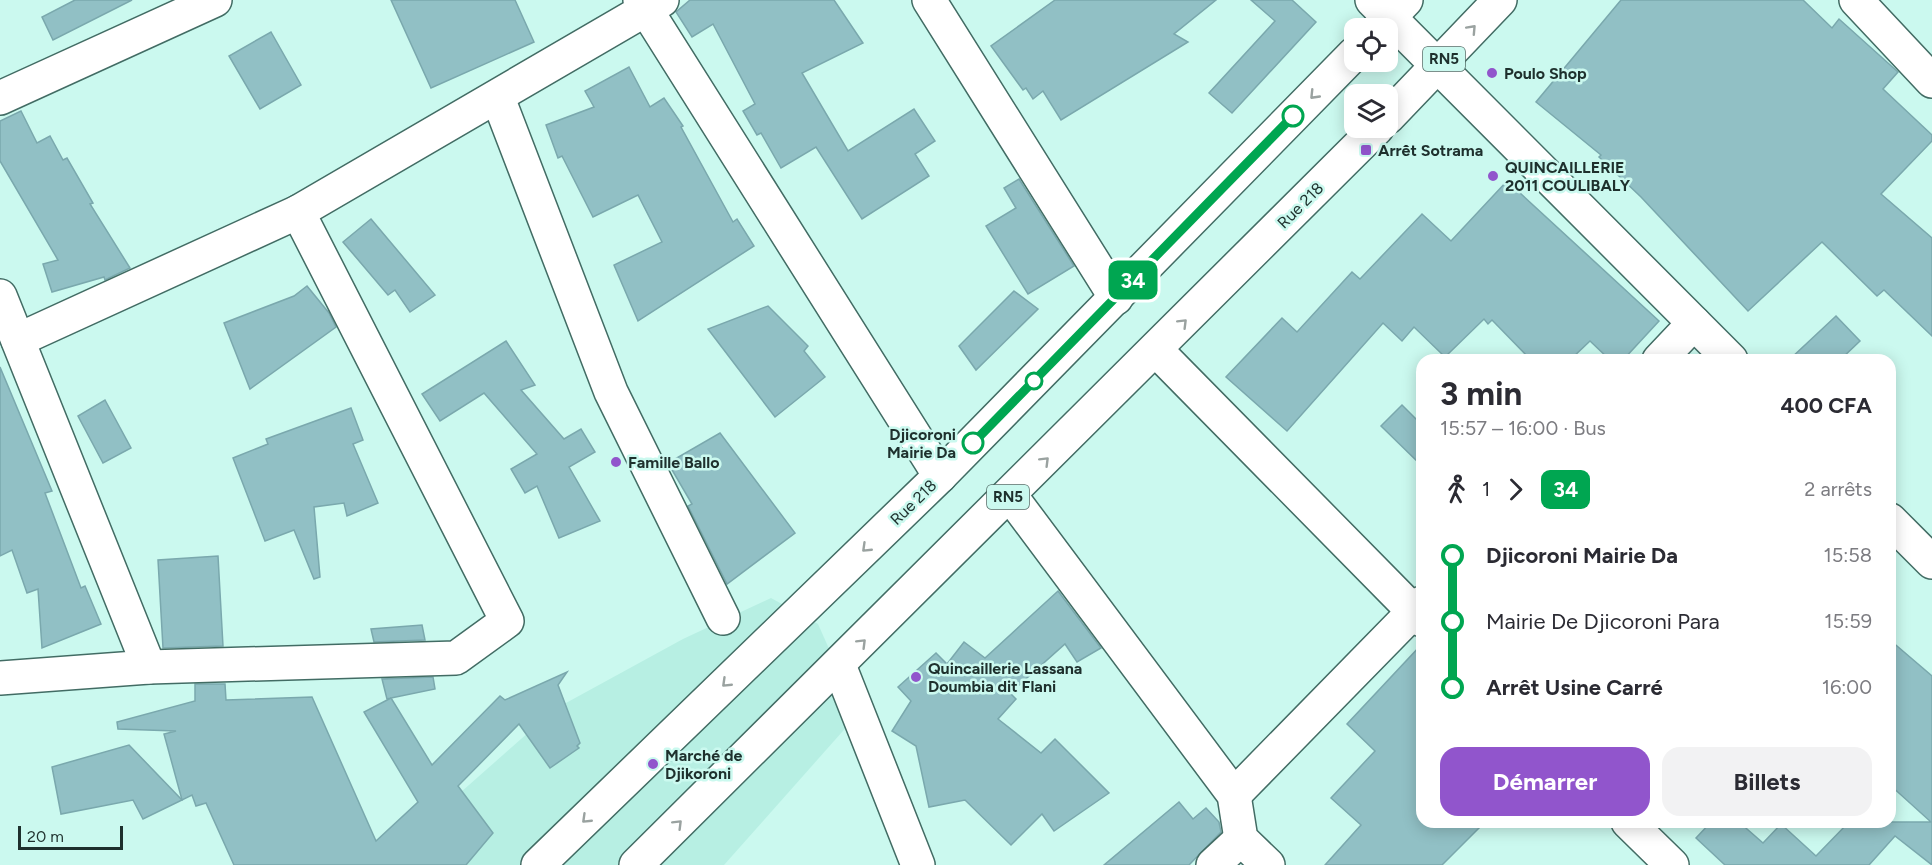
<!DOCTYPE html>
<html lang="fr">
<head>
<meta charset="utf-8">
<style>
  body { margin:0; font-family:Figtree,sans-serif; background:#f2f2f3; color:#2b2b33; height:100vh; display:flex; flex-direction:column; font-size:22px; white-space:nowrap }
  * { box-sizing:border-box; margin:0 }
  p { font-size:20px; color:#7c7c81 }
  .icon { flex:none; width:33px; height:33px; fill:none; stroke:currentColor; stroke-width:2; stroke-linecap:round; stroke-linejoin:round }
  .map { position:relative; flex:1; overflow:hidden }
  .panel { position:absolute; left:1416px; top:354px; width:480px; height:474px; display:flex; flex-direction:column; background:#fff; border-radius:18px; box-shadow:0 3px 15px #0003 }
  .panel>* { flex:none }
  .badge { padding:0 12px; border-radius:9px; font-size:21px; line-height:39px }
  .fabs { position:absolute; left:1344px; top:18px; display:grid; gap:12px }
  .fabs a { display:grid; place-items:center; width:54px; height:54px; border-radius:12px; background:#fff; box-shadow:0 3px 15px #0003; font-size:30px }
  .scale { position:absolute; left:18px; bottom:15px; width:105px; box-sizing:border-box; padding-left:6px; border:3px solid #1e302d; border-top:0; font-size:16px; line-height:21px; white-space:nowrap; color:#1e302d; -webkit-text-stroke:4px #cbf9ef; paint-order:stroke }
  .map>.badge { position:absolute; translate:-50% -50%; box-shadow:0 0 0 3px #fff }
  .legs { display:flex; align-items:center; gap:9px; height:66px; padding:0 24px; font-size:20px }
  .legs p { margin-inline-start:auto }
  .headline { display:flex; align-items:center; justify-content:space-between; height:102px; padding:0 24px }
  h1 { font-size:33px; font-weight:700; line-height:45px }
  .button { display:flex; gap:12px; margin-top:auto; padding:12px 24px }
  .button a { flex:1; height:69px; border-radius:18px; background:#9155cc; color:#fff; font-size:24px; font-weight:700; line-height:69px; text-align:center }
  .button a+a { background:#f2f2f3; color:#2b2b33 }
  ul { padding:0 24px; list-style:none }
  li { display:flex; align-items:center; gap:21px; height:66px; font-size:22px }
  li i { display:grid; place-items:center; width:9px; height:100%; margin:0 8px; background:currentColor }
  li i::after { content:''; width:15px; height:15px; margin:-8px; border:4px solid; border-radius:50%; background:#fff }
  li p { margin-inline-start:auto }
  li:first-child i { background:linear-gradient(#0000 50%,currentColor 0) }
  li:last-child i { background:linear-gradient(currentColor 50%,#0000 0) }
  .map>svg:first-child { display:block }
  .built { fill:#b7efe3 }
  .building { fill:#91c0c5; stroke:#7aa8ad; stroke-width:1.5 }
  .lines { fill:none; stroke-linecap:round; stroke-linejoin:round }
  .minor-casing { stroke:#426c64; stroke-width:36 }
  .highway-casing { stroke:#426c64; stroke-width:36 }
  .minor { stroke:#fff; stroke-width:33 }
  .highway { stroke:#fff; stroke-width:33 }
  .oneway { stroke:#9aa2a0 }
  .line-1-casing { stroke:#fff; stroke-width:14 }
  .line-1 { stroke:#00a651; stroke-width:9 }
  .poi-dot { fill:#9155cc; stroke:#cbf9ef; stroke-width:2 }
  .stop-1-dot { fill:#fff; stroke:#00a651; stroke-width:3 }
  .labels { text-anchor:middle; stroke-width:5; stroke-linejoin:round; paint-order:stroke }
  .shield { fill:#cbf9ef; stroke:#526c67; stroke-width:1.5 }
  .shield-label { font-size:15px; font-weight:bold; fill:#1e302d }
  .poi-label { font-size:16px; font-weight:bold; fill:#1e302d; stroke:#cbf9ef; text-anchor:start }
  .street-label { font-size:16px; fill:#1e302d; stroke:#cbf9ef }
  .stop-label { font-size:16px; font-weight:bold; fill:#1e302d; stroke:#cbf9ef; text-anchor:end }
</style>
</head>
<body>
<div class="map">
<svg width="1932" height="865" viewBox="0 0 1932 865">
  <rect width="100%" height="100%" fill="#cbf9ef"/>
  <polygon class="built" points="771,598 818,624 858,714 724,865 385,865 435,815 555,709 683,639"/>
  <g class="building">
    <polygon points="75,0 132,0 53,40 42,17"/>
    <polygon points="391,0 515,0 534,42 431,88"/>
    <polygon points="690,0 834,0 863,43 802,73 848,151 914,109 935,141 915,154 929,176 862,219 816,147 781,168 761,133 757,135 743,111 755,104 713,24 692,37 676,12"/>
    <polygon points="1055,0 1216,0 1174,34 1188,42 1061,120 1043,91 1033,99 1026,88 1023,90 991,46"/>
    <polygon points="1251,0 1292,0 1316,22 1232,113 1209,93 1275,21"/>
    <polygon points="1621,0 1803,0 1832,28 1839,19 1898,72 1883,89 1932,135 1932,141 1881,194 1932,238 1932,336 1884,290 1877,296 1822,242 1748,311 1641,197 1599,157 1601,155 1536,102"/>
    <polygon points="271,32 301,85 260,109 229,56"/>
    <polygon points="629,67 650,107 664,98 683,126 681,127 733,222 737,219 754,246 638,321 614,265 662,242 638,195 593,217 562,156 558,158 546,125 594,107 585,91"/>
    <polygon points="21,111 37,143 50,136 63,160 67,158 93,203 90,204 130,268 105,280 104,277 52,292 43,264 58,260 0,161 0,121"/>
    <polygon points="1019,179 1074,266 1028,294 986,226 1016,208 1004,188"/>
    <polygon points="1507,181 1659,321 1623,360 1610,360 1590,341 1570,360 1531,360 1492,320 1488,324 1484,319 1445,357 1414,327 1402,341 1383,323 1287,431 1226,377 1282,318 1297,332 1352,272 1360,279 1422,214 1451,241"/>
    <polygon points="371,219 435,295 410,312 395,290 388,295 343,242"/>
    <polygon points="307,286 329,313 336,327 250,389 224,323 294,296"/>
    <polygon points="1014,291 1038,309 976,370 959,346"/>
    <polygon points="768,306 808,346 804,351 825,377 775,417 708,329"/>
    <polygon points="1836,316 1860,341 1840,360 1789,360"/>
    <polygon points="506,341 535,385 521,390 564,439 581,429 595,452 569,467 600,521 559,538 537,486 525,493 511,469 537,454 484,393 440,421 422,394"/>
    <polygon points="0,367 52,491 45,493 81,588 85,586 101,624 42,648 38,589 27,593 12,550 0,556"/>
    <polygon points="105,400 131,448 103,463 78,416"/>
    <polygon points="1402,405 1422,425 1422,466 1381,426"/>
    <polygon points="351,408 363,440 353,444 378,503 347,516 344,503 314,507 320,577 314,579 294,530 265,541 233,458 268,444 266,439"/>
    <polygon points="720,433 795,533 727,584 688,506 692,504 668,463"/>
    <polygon points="218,556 223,646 163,648 158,560"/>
    <polygon points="1058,591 1101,648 1077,662 1065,644 1010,693 1016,699 998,719 1041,753 1055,739 1109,793 1054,831 1042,814 1011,845 965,800 929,807 916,746 892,731 911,701 898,687 936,653 947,664 964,642 985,658"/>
    <polygon points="422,625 425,640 374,642 371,629"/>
    <polygon points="1890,640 1932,676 1932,865 1895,836 1869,865 1725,865 1696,838 1711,822 1739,822 1763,843 1781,824 1816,856 1849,822 1931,822 1890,785"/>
    <polygon points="1422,644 1422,822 1485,822 1442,865 1325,865 1361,825 1331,798 1375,751 1347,724"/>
    <polygon points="567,672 558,685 580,743 577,746 579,748 550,768 519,724 458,786 493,833 466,865 234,865 206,803 196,806 192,795 182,800 164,734 176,731 118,729 117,722 195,701 195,684 225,684 226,700 312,697 376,841 418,802 364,712 391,698 387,699 382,679 433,677 435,689 391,698 432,765 500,696 505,700"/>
    <polygon points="129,745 182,800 143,819 133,800 61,814 52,767"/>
    <polygon points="1179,802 1193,819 1206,808 1219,822 1221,832 1189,865 1104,865"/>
  </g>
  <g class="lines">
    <g class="minor-casing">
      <g id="minor">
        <polyline points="640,0 940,476"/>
        <polyline points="929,0 1116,298"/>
        <polyline points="1372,0 1731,360"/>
        <polyline points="1856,0 1932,81"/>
        <polyline points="0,98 215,0"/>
        <polyline points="498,98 611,392 723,618"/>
        <polyline points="0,296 149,667"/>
        <polyline points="18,340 298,212 662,0"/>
        <polyline points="1156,350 1422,620"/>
        <polyline points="1659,360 1694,323"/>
        <polyline points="1010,495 1234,795 1241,839 1268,865"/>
        <polyline points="1890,520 1932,562"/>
        <polyline points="839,665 918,865"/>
        <polyline points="0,678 149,667 456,658 507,621 298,212"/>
        <polyline points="1234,795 1422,603"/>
        <polyline points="1628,822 1672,865"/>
        <polyline points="1213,865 1241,839"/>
      </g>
    </g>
    <g class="highway-casing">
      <g id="highway">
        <polyline points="1379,28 1406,0"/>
        <polyline points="1388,117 1500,0"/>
        <polyline points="538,865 940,476 1354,54"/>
        <polyline points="636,865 1377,128"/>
      </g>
    </g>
    <use href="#minor" class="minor"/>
    <use href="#highway" class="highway"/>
  </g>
  <defs><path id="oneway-chevron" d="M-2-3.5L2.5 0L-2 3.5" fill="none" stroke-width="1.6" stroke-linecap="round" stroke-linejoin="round" transform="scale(1.5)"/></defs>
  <g class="oneway">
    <use href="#oneway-chevron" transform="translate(1472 29) rotate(-47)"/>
    <use href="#oneway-chevron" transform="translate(1314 95) rotate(134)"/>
    <use href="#oneway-chevron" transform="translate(1183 323) rotate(-45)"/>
    <use href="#oneway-chevron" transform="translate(1045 461) rotate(-45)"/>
    <use href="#oneway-chevron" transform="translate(866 548) rotate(136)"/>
    <use href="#oneway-chevron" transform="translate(862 643) rotate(-45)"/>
    <use href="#oneway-chevron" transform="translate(726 683) rotate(136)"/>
    <use href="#oneway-chevron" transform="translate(586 819) rotate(136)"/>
    <use href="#oneway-chevron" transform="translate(678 824) rotate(-45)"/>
  </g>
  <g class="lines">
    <g class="line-1-casing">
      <polyline id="line-1" points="973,443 1293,116"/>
    </g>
    <use href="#line-1" class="line-1"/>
  </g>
  <g class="poi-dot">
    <circle cx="1492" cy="73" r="6"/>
    <rect x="1360" y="144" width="12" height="12" rx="3"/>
    <circle cx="1493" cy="176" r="6"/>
    <circle cx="616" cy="462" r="6"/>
    <circle cx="916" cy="677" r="6"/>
    <circle cx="653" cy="764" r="6"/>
  </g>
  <g class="stop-1-dot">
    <circle cx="1293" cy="116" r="10"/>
    <circle cx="1034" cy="381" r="8"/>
    <circle cx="973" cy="443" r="10"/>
  </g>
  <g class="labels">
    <g class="shield">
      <rect x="1423" y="47" width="42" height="24" rx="4.5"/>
      <rect x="987" y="485" width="42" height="24" rx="4.5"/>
    </g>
    <g class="shield-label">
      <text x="1444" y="64">RN5</text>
      <text x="1008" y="502">RN5</text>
    </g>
    <g class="poi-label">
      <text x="1504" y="79">Poulo Shop</text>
      <text x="1378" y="156">Arrêt Sotrama</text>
      <text x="1505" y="173">QUINCAILLERIE<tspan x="1505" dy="18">2011 COULIBALY</tspan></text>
      <text x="628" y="468">Famille Ballo</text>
      <text x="928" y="674">Quincaillerie Lassana<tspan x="928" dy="18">Doumbia dit Flani</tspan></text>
      <text x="665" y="761">Marché de<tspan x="665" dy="18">Djikoroni</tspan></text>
    </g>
    <g class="street-label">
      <text transform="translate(1300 205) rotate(-45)" y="6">Rue 218</text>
      <text transform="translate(913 502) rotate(-44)" y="6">Rue 218</text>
    </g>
    <g class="stop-label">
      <text x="956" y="440">Djicoroni<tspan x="956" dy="18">Mairie Da</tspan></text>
    </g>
  </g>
</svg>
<div class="fabs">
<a><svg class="icon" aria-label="locate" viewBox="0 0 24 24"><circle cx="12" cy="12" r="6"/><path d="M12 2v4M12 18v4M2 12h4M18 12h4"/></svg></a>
<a><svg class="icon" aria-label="layers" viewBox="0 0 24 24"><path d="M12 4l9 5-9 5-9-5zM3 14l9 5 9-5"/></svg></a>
</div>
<div class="scale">20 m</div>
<b class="badge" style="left:1133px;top:280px;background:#00a651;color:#fff">34</b>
<section class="panel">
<div class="headline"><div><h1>3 min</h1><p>15:57 – 16:00 · Bus</p></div><b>400 CFA</b></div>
<div class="legs"><svg class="icon" aria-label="walk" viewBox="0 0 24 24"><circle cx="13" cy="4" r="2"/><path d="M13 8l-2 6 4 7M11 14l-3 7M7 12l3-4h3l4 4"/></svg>1<svg class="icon" aria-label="forward" viewBox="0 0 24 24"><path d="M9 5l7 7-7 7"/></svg><b class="badge" style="background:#00a651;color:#fff">34</b><p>2 arrêts</p></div>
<ul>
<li><i style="color:#00a651"></i><b>Djicoroni Mairie Da</b><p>15:58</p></li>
<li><i style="color:#00a651"></i><span>Mairie De Djicoroni Para</span><p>15:59</p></li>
<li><i style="color:#00a651"></i><b>Arrêt Usine Carré</b><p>16:00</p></li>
</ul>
<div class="button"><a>Démarrer</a><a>Billets</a></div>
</section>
</div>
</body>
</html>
